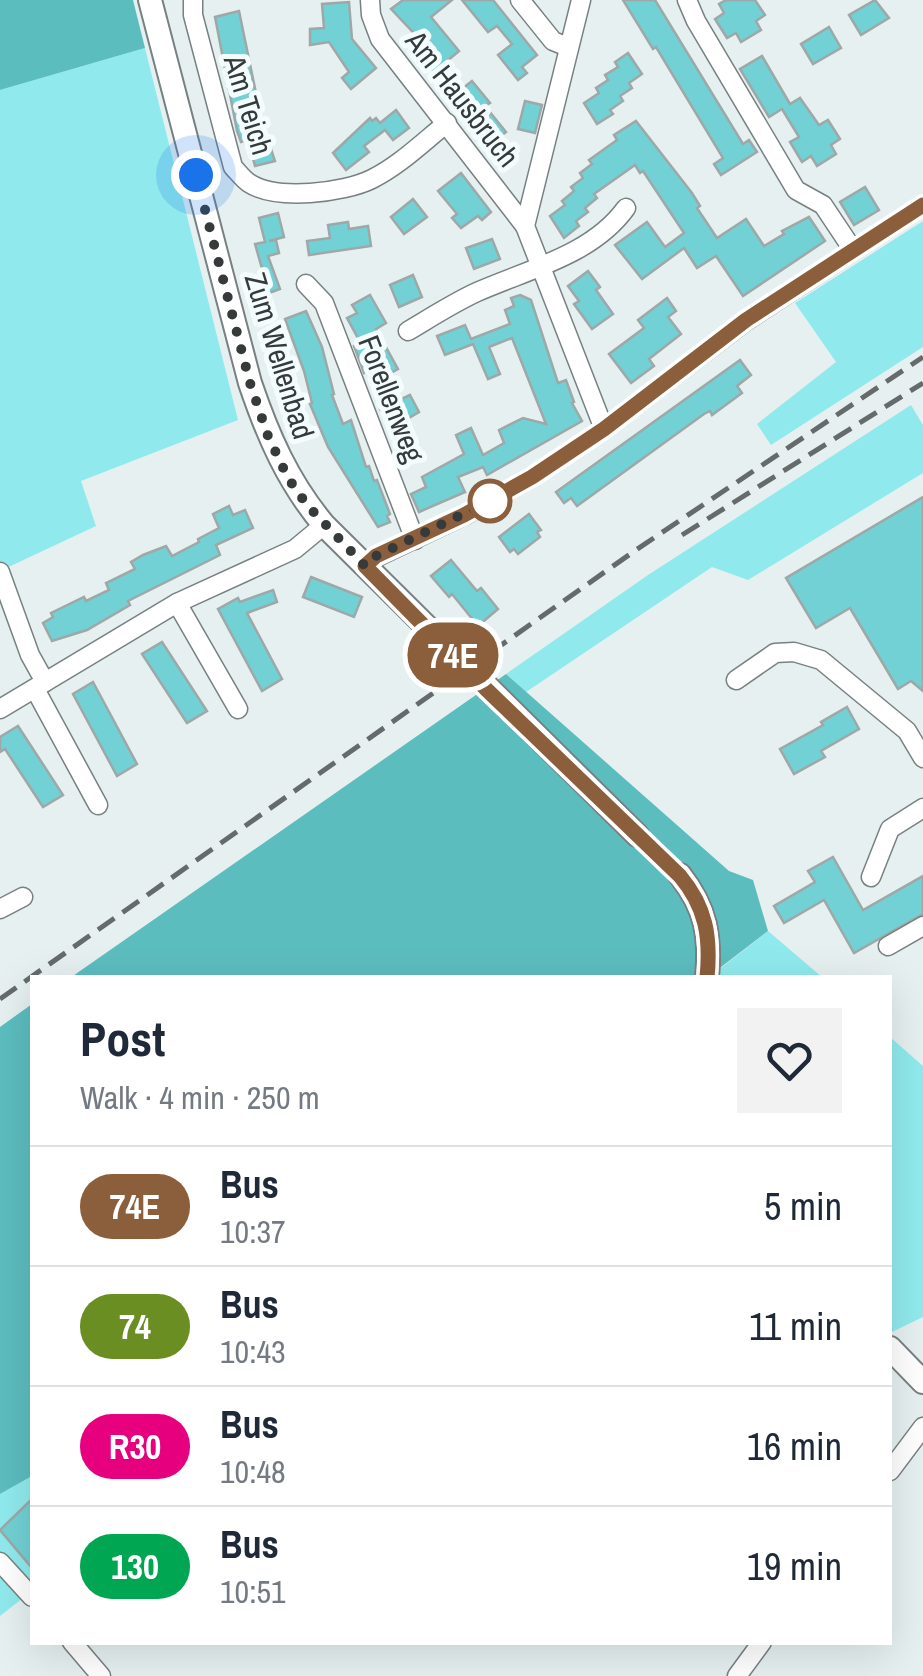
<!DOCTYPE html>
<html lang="en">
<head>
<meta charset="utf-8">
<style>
  body { margin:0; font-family:"Archivo Narrow",sans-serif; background:#f2f2f3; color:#1f2937; height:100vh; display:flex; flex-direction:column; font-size:38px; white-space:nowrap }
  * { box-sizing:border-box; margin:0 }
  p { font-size:32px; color:#747a83 }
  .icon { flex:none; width:55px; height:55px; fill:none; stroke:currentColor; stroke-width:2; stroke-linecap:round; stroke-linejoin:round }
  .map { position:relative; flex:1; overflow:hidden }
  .drawer { position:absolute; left:30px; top:975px; width:862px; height:670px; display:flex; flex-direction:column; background:#fff; border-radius:0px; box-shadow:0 10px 40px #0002 }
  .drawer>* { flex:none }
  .badge { padding:0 20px; border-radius:32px; font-size:35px; line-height:65px }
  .you { position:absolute; width:50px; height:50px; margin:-25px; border:8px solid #fff; border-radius:50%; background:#1a73e8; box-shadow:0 0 0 15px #1a73e833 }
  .map>.badge { position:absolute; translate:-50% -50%; box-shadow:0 0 0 5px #fff }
  .round { display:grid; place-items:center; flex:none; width:105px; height:105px; border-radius:0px; background:#f2f2f3 }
  .headline { display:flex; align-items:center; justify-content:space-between; height:170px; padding:0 50px }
  h1 { font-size:48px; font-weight:800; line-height:75px }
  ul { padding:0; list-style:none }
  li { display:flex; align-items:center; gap:30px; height:120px; padding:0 50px; border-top:2px solid #e0e1e3 }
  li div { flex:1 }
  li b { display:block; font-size:38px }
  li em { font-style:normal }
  li .badge { min-width:110px; font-weight:700; text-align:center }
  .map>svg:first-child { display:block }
  .green { fill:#90eaed }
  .forest { fill:#5cbdbf }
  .building { fill:#71d1d4; stroke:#9ea8a8; stroke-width:2.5 }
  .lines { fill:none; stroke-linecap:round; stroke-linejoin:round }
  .major-tunnel { stroke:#c3cccc; stroke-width:22; stroke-dasharray:22 11; stroke-linecap:butt }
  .minor-casing { stroke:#788181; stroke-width:21 }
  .major-casing { stroke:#788181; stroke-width:26 }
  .minor { stroke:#fff; stroke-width:18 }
  .major { stroke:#fff; stroke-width:22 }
  .rail { stroke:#656b6b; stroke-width:5; stroke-dasharray:20 10; stroke-linecap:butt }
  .line-casing { stroke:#fff; stroke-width:22 }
  .line { stroke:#8b5e3c; stroke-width:15 }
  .walk { stroke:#363a3a; stroke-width:10; stroke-dasharray:0 18 }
  .stop-dot { fill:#fff; stroke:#8b5e3c; stroke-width:5 }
  .labels { text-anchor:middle; stroke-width:10; stroke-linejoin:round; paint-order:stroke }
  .street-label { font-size:30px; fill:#363a3a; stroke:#f3fdfd }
</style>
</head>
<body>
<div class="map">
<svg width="923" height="1676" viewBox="0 0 923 1676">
  <rect width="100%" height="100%" fill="#e6f0f0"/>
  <g class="green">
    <polygon points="145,48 238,420 81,481 96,526 0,571 0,90"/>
    <polygon points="923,221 923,347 771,445 757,424 836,362 795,303"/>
    <polygon points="911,405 923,425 923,473 748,580 712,567 526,692 506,674 648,575"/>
    <polygon points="768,931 822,977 708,978"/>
    <polygon points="890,1037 923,1066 923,1317 890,1333"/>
    <polygon points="32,1476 32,1591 0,1616 0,1494"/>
  </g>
  <g class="forest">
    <polygon points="0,0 133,0 145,48 0,90"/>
    <polygon points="506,674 729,871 753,880 768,931 708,977 70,978"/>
    <polygon points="32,1004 32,1476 0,1494 0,1027"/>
  </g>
  <g class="building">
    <polygon points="403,0 452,0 431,17 459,51 434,72 418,53 426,46 391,9"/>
    <polygon points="462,0 493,0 537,55 522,67 527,73 518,80 498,55 512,44 497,26 488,32"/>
    <polygon points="623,0 655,0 743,144 749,140 757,152 721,175 714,164 723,158 656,47 653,49"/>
    <polygon points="726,0 755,0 765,15 756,21 761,30 741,42 736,33 727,38 715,19 724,13 719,4"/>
    <polygon points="875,0 889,18 861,35 849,15"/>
    <polygon points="349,2 352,39 376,68 351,89 342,78 349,72 329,42 310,45 310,29 324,28 322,4"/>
    <polygon points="239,11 262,122 275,161 255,166 248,140 241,142 237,131 215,17"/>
    <polygon points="829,27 841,48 813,64 801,44"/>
    <polygon points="628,53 642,74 629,83 632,88 620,96 623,101 610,110 613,114 597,124 584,103 599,93 596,88 608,80 605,75 618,67 615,62"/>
    <polygon points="762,56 790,104 800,98 819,125 828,120 840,139 831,145 836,154 817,166 811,156 802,162 790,142 799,137 782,109 769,117 740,69"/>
    <polygon points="472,81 490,103 485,106 506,132 491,143 453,96"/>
    <polygon points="525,101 542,105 535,133 518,129"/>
    <polygon points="396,110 409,128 393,140 385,130 364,146 369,152 346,170 333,153 370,118 372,121 376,118 380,123"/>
    <polygon points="636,121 692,193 700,206 697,208 717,238 746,219 764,246 784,234 782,231 809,217 825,241 743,296 716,256 697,268 684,248 642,279 615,245 647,222 665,247 684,233 643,171 640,173 635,165 594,194 597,198 585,208 588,212 576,221 579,226 564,238 550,216 565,205 562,201 574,191 571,187 583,178 580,173 592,164 589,160 617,140 614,135"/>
    <polygon points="461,173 491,212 482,220 478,216 461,228 452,218 457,214 438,191"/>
    <polygon points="865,187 879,210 854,225 840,202"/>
    <polygon points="413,199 427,217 404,234 391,217"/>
    <polygon points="278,213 284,237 269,241 276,240 279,253 268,256 280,289 269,293 255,244 265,242 259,218"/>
    <polygon points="348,222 349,229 368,226 371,246 309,255 307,241 330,238 328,225"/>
    <polygon points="492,239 500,259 474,269 466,248"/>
    <polygon points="588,271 600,287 596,290 613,314 592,329 574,304 579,301 568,286"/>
    <polygon points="413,275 422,297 399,307 390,285"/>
    <polygon points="370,295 386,323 376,329 398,369 376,381 370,370 364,373 354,346 360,342 347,318 357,313 352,305"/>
    <polygon points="520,295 531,300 558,383 566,380 574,402 572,403 582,421 487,475 483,467 458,477 465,492 419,512 411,494 426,487 422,477 464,454 456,435 471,428 483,455 504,443 499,430 523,418 546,424 512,338 489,347 500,374 488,379 473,344 445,355 437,336 465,325 471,339 510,324 505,310 514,306 511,298"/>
    <polygon points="667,298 676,311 668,317 681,334 649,359 654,366 631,383 609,354 644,328 638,320"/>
    <polygon points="306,311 322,347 334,394 332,395 343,424 351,420 366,467 369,466 374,481 377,480 390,514 387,516 390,522 378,527 328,447 310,404 312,403 304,371 285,319"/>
    <polygon points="740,360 751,375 737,386 742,393 712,415 710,411 704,414 577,506 571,498 564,503 556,492"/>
    <polygon points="410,395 419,412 404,421 408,429 395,436 380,409"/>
    <polygon points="923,497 923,691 911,681 898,689 850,608 816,628 786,578"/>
    <polygon points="229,506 233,515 245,510 253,528 216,545 220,555 128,601 130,605 87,630 52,641 43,623 53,617 51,613 84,597 86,601 109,590 106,583 135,569 131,562 143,555 166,546 172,556 199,542 198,539 219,528 213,514"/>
    <polygon points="529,514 541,530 537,532 540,537 518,554 514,549 510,552 499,537"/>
    <polygon points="451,560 477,591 481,588 498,609 478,626 452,594 449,597 431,576"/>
    <polygon points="311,577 362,597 354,617 303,597"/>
    <polygon points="273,590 277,602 247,613 282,679 262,691 218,609 238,598 240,602"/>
    <polygon points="162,642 207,711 187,723 142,654"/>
    <polygon points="93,682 137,764 117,776 73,694"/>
    <polygon points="847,707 859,729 821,751 825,757 794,774 780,749 823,725 821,722"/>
    <polygon points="18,726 63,795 43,807 5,749 0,752 0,737"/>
    <polygon points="833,857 863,910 923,876 923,914 854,953 824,900 784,923 774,906 815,882 808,871"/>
    <polygon points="32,1499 32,1568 0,1530"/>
  </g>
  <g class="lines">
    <polyline class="major-tunnel" points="637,835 680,875"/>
    <g class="minor-casing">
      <g id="minor">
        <path d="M193 0V15L233 167C238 172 243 179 249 183 276 201 344 193 372 179 400 165 423 142 447 123"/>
        <polyline points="370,0 371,15 380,39 525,226"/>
        <polyline points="520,0 553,41 568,47"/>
        <polyline points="581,0 525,226 604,429"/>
        <polyline points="687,0 696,21 796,190 823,205 853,250"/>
        <polyline points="306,284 324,303 415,540"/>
        <path d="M408 331C430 318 453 303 477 292 529 269 592 255 626 208"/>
        <polyline points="365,566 377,557 465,515 532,477 604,429 746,321 923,205"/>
        <polyline points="0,572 30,655 45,682"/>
        <polyline points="177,603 238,709"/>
        <polyline points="736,680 775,653 794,652 821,660 907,731 923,758"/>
        <polyline points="35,689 98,805"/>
        <polyline points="0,709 177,603 295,549 324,525"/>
        <polyline points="871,877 890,829 923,808"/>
        <polyline points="0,909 23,897"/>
        <polyline points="888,946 923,926"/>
        <polyline points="890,1471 923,1427"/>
        <polyline points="0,1562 32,1597"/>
        <polyline points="72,1642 101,1676"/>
        <polyline points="737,1676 762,1642"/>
      </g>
    </g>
    <g class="major-casing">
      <g id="major">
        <path d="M150 0 250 383C268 436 288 482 324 525L637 835"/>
        <path d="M680 875C706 908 711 937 707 978"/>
        <polyline points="890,1348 923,1382"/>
      </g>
    </g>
    <use href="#minor" class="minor"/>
    <use href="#major" class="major"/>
    <g class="rail">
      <polyline points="682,535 923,383"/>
      <polyline points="0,999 633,552 923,357"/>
    </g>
  </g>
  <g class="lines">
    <g class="line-casing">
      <path id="line" d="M707 978C711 937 706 907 680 876L486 689 365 566 376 556 464 515 532 477 604 429 746 320 923 205"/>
    </g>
    <use href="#line" class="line"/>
    <polyline class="walk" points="196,175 250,383 268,436 288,478 307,505 365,566 376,556 490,501"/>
  </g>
  <circle class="stop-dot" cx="490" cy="501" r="20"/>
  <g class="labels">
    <g class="street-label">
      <text transform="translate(462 99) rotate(52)" y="10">Am Hausbruch</text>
      <text transform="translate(248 105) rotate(73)" y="10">Am Teich</text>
      <text transform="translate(279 356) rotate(73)" y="10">Zum Wellenbad</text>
      <text transform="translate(391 399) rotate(69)" y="10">Forellenweg</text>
    </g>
  </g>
</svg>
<div class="you" style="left:196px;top:175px"></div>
<b class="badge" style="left:453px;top:655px;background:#8b5e3c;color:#fff">74E</b>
<section class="drawer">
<div class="headline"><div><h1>Post</h1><p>Walk · 4 min · 250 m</p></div><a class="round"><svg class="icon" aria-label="heart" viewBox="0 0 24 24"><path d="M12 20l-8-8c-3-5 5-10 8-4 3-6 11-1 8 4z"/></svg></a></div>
<ul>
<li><span class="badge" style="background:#8b5e3c;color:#fff">74E</span><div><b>Bus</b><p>10:37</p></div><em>5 min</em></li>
<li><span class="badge" style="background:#6b8e23;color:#fff">74</span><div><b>Bus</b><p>10:43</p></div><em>11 min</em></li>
<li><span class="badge" style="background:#e6007e;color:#fff">R30</span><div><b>Bus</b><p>10:48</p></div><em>16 min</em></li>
<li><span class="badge" style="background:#00a651;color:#fff">130</span><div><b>Bus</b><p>10:51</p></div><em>19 min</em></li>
</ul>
</section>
</div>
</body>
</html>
